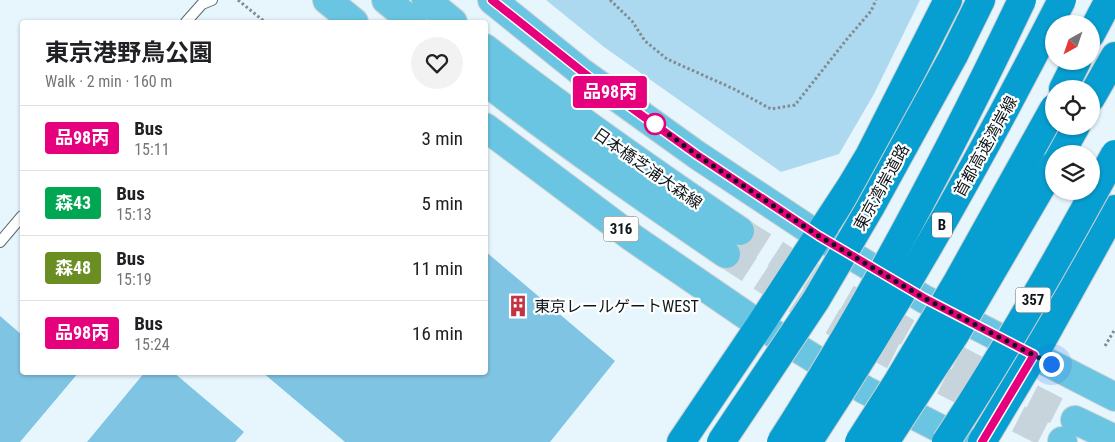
<!DOCTYPE html>
<html lang="en">
<head>
<meta charset="utf-8">
<style>
  body { margin:0; font-family:"Roboto Condensed","Noto Sans JP",sans-serif; background:#f2f2f2; color:#202124; height:100vh; display:flex; flex-direction:column; font-size:19px; white-space:nowrap }
  * { box-sizing:border-box; margin:0 }
  p { font-size:16px; color:#757577 }
  .icon { flex:none; width:28px; height:28px; fill:none; stroke:currentColor; stroke-width:2; stroke-linecap:round; stroke-linejoin:round }
  .map { position:relative; flex:1; overflow:hidden }
  .details { position:absolute; left:20px; top:20px; width:468px; height:355px; display:flex; flex-direction:column; background:#fff; border-radius:5px; box-shadow:0 1px 4px #0004 }
  .details>* { flex:none }
  .badge { padding:0 10px; border-radius:4px; font-size:18px; line-height:32px }
  .needle { width:32px; rotate:220deg }
  .tools { position:absolute; left:1045px; top:15px; display:grid; gap:10px }
  .tools a { display:grid; place-items:center; width:55px; height:55px; border-radius:50%; background:#fff; box-shadow:0 1px 4px #0004; font-size:25px }
  .you { position:absolute; width:25px; height:25px; margin:-12px; border:4px solid #fff; border-radius:50%; background:#1a73e8; box-shadow:0 0 0 8px #1a73e833 }
  .map>.badge { position:absolute; translate:-50% -50%; box-shadow:0 0 0 2px #fff }
  .round { display:grid; place-items:center; flex:none; width:52px; height:52px; border-radius:26px; background:#f2f2f2 }
  .head { display:flex; align-items:center; justify-content:space-between; height:85px; padding:0 25px }
  h1 { font-size:24px; font-weight:700; line-height:38px }
  ul { padding:0; list-style:none }
  li { display:flex; align-items:center; gap:15px; height:65px; padding:0 25px; border-top:1px solid #e0e0e0 }
  li div { flex:1 }
  li b { display:block; font-size:19px }
  li em { font-style:normal }
  li .badge { min-width:55px; font-weight:700; text-align:center }
  .map>svg:first-child { display:block }
  .green { fill:#add9f0 }
  .building { fill:#80c4e4 }
  .lines { fill:none; stroke-linecap:round; stroke-linejoin:round }
  .primary-tunnel { stroke:#c7d4db; stroke-width:28; stroke-dasharray:28 14; stroke-linecap:butt }
  .lane-casing { stroke:#5b6a73; stroke-width:12 }
  .primary-casing { stroke:#cfd1d1; stroke-width:30 }
  .highway-casing { stroke:#cfd1d1; stroke-width:30 }
  .path { stroke:#818c92; stroke-width:3; stroke-dasharray:2.5 2.5; stroke-linecap:butt }
  .lane { stroke:#fff; stroke-width:10 }
  .primary { stroke:#6ac5e3; stroke-width:28 }
  .highway { stroke:#079fd1; stroke-width:28 }
  .highway-bridge-casing { stroke:#cfd1d1; stroke-width:30; stroke-linecap:butt }
  .highway-bridge { stroke:#079fd1; stroke-width:28 }
  .line-casing { stroke:#fff; stroke-width:11 }
  .line { stroke:#e6007e; stroke-width:8 }
  .walk { stroke:#10171a; stroke-width:5; stroke-dasharray:0 9 }
  .stop-dot { fill:#fff; stroke:#e6007e; stroke-width:2.5 }
  .labels { text-anchor:middle; stroke-width:4.5; stroke-linejoin:round; paint-order:stroke }
  .shield { fill:#fff; stroke:#585d5f; stroke-width:1 }
  .shield-label { font-size:15px; font-weight:bold; fill:#10171a }
  .street-label { font-size:16px; fill:#10171a; stroke:#fff }
  .poi-label { font-size:16px; fill:#10171a; stroke:#fff; text-anchor:start }
</style>
</head>
<body>
<div class="map">
<svg width="1115" height="442" viewBox="0 0 1115 442">
  <rect width="100%" height="100%" fill="#e7f5fd"/>
  <polygon class="green" points="546,0 920,0 874,94 839,154 781,172 604,47"/>
  <g class="building">
    <polygon points="485,251 615,361 550,442 345,442 262,372 485,372"/>
    <polygon points="0,316 22,335 22,372 79,372 20,442 0,442"/>
    <polygon points="145,372 173,372 244,432 235,442 87,442"/>
  </g>
  <g class="lines">
    <g class="primary-tunnel">
      <path d="M740 231C767 248 793 265 820 282 903 332 989 377 1075 420"/>
      <polyline points="726,254 806,306 890,354 1062,441"/>
    </g>
    <g class="lane-casing">
      <g id="lane">
        <polyline points="186,22 202,4 212,0"/>
        <polyline points="0,242 22,216"/>
      </g>
    </g>
    <g class="primary-casing">
      <g id="primary">
        <polyline points="327,0 354,22"/>
        <polyline points="386,0 413,22"/>
        <polyline points="426,0 453,22"/>
        <polyline points="492,0 580,71 697,155 819,236 924,299 1115,397"/>
        <path d="M485 48C568 113 653 172 740 231"/>
        <path d="M485 81C563 142 644 198 726 254"/>
        <polyline points="485,127 633,238 760,325 865,390 966,442"/>
        <polyline points="1075,420 1115,439"/>
        <polyline points="1062,441 1063,442"/>
      </g>
    </g>
    <g class="highway-casing">
      <g id="highway">
        <polyline points="1091,34 1109,0"/>
        <polyline points="954,55 981,0"/>
        <polyline points="1063,89 1077,61"/>
        <polyline points="1091,98 1115,56"/>
        <polyline points="1060,154 1076,126"/>
        <polyline points="681,442 760,325 851,186 869,156 948,0"/>
        <polyline points="982,442 1034,355 1115,209"/>
      </g>
    </g>
    <g class="path">
      <polyline points="238,0 265,22"/>
      <polyline points="610,0 632,21 645,41 667,59 734,89 771,109 795,105 847,39 871,11 876,0"/>
      <polyline points="1105,346 1115,329"/>
    </g>
    <use href="#lane" class="lane"/>
    <use href="#primary" class="primary"/>
    <use href="#highway" class="highway"/>
    <g class="highway-bridge-casing">
      <g id="highway-bridge">
        <polyline points="721,442 816,300 870,208 954,55"/>
        <path d="M781 442C872 301 950 151 1022 0"/>
        <path d="M808 442C902 300 985 151 1062 0"/>
        <polyline points="859,442 898,381 956,284 1054,108"/>
        <polyline points="885,442 956,333 1054,165"/>
        <path d="M946 442C1007 349 1062 252 1115 154"/>
      </g>
    </g>
    <use href="#highway-bridge" class="highway-bridge"/>
  </g>
  <g class="lines">
    <g class="line-casing">
      <polyline id="line" points="492,0 594,81 697,155 819,236 924,298 1034,355 982,442"/>
    </g>
    <use href="#line" class="line"/>
    <polyline class="walk" points="655,124 697,155 819,236 924,298 1051,364"/>
  </g>
  <defs>
    <g id="building-bare" transform="scale(1.725)"><path d="M-4-6H4V6H1V3H-1V6H-4ZM-2.5-4.3h1.7v1.8h-1.7ZM.8-4.3h1.7v1.8H.8ZM-2.5-1h1.7V.8h-1.7ZM.8-1h1.7V.8H.8Z" fill="#c43343" stroke="#fff" stroke-width="2.5" paint-order="stroke"/></g>
  </defs>
  <g fill-rule="evenodd">
    <use href="#building-bare" x="518" y="306"/>
  </g>
  <circle class="stop-dot" cx="655" cy="124" r="10"/>
  <g class="labels">
    <g class="shield">
      <rect x="932" y="212.5" width="20" height="25" rx="4"/>
      <rect x="603.5" y="216.5" width="35" height="25" rx="4"/>
      <rect x="1015.5" y="287.5" width="35" height="25" rx="4"/>
    </g>
    <g class="shield-label">
      <text x="942" y="230">B</text>
      <text x="621" y="234">316</text>
      <text x="1033" y="305">357</text>
    </g>
    <g class="street-label">
      <text transform="translate(985 146) rotate(-61)" y="6">首都高速湾岸線</text>
      <text transform="translate(648 168) rotate(35)" y="6">日本橋芝浦大森線</text>
      <text transform="translate(881 187) rotate(-61)" y="6">東京湾岸道路</text>
    </g>
    <g class="poi-label">
      <text x="534" y="312">東京レールゲートWEST</text>
    </g>
  </g>
</svg>
<div class="tools">
<a><svg class="needle" viewBox="-14 -14 28 28"><path d="M0-13l5 13h-10z" fill="#e53935"/><path d="M0 13l5-13h-10z" fill="#757577"/></svg></a>
<a><svg class="icon" aria-label="locate" viewBox="0 0 24 24"><circle cx="12" cy="12" r="6"/><path d="M12 2v4M12 18v4M2 12h4M18 12h4"/></svg></a>
<a><svg class="icon" aria-label="layers" viewBox="0 0 24 24"><path d="M12 4l9 5-9 5-9-5zM3 14l9 5 9-5"/></svg></a>
</div>
<div class="you" style="left:1051px;top:364px"></div>
<b class="badge" style="left:610px;top:92px;background:#e6007e;color:#fff">品98丙</b>
<section class="details">
<div class="head"><div><h1>東京港野鳥公園</h1><p>Walk · 2 min · 160 m</p></div><a class="round"><svg class="icon" aria-label="heart" viewBox="0 0 24 24"><path d="M12 20l-8-8c-3-5 5-10 8-4 3-6 11-1 8 4z"/></svg></a></div>
<ul>
<li><span class="badge" style="background:#e6007e;color:#fff">品98丙</span><div><b>Bus</b><p>15:11</p></div><em>3 min</em></li>
<li><span class="badge" style="background:#00a651;color:#fff">森43</span><div><b>Bus</b><p>15:13</p></div><em>5 min</em></li>
<li><span class="badge" style="background:#6b8e23;color:#fff">森48</span><div><b>Bus</b><p>15:19</p></div><em>11 min</em></li>
<li><span class="badge" style="background:#e6007e;color:#fff">品98丙</span><div><b>Bus</b><p>15:24</p></div><em>16 min</em></li>
</ul>
</section>
</div>
</body>
</html>
